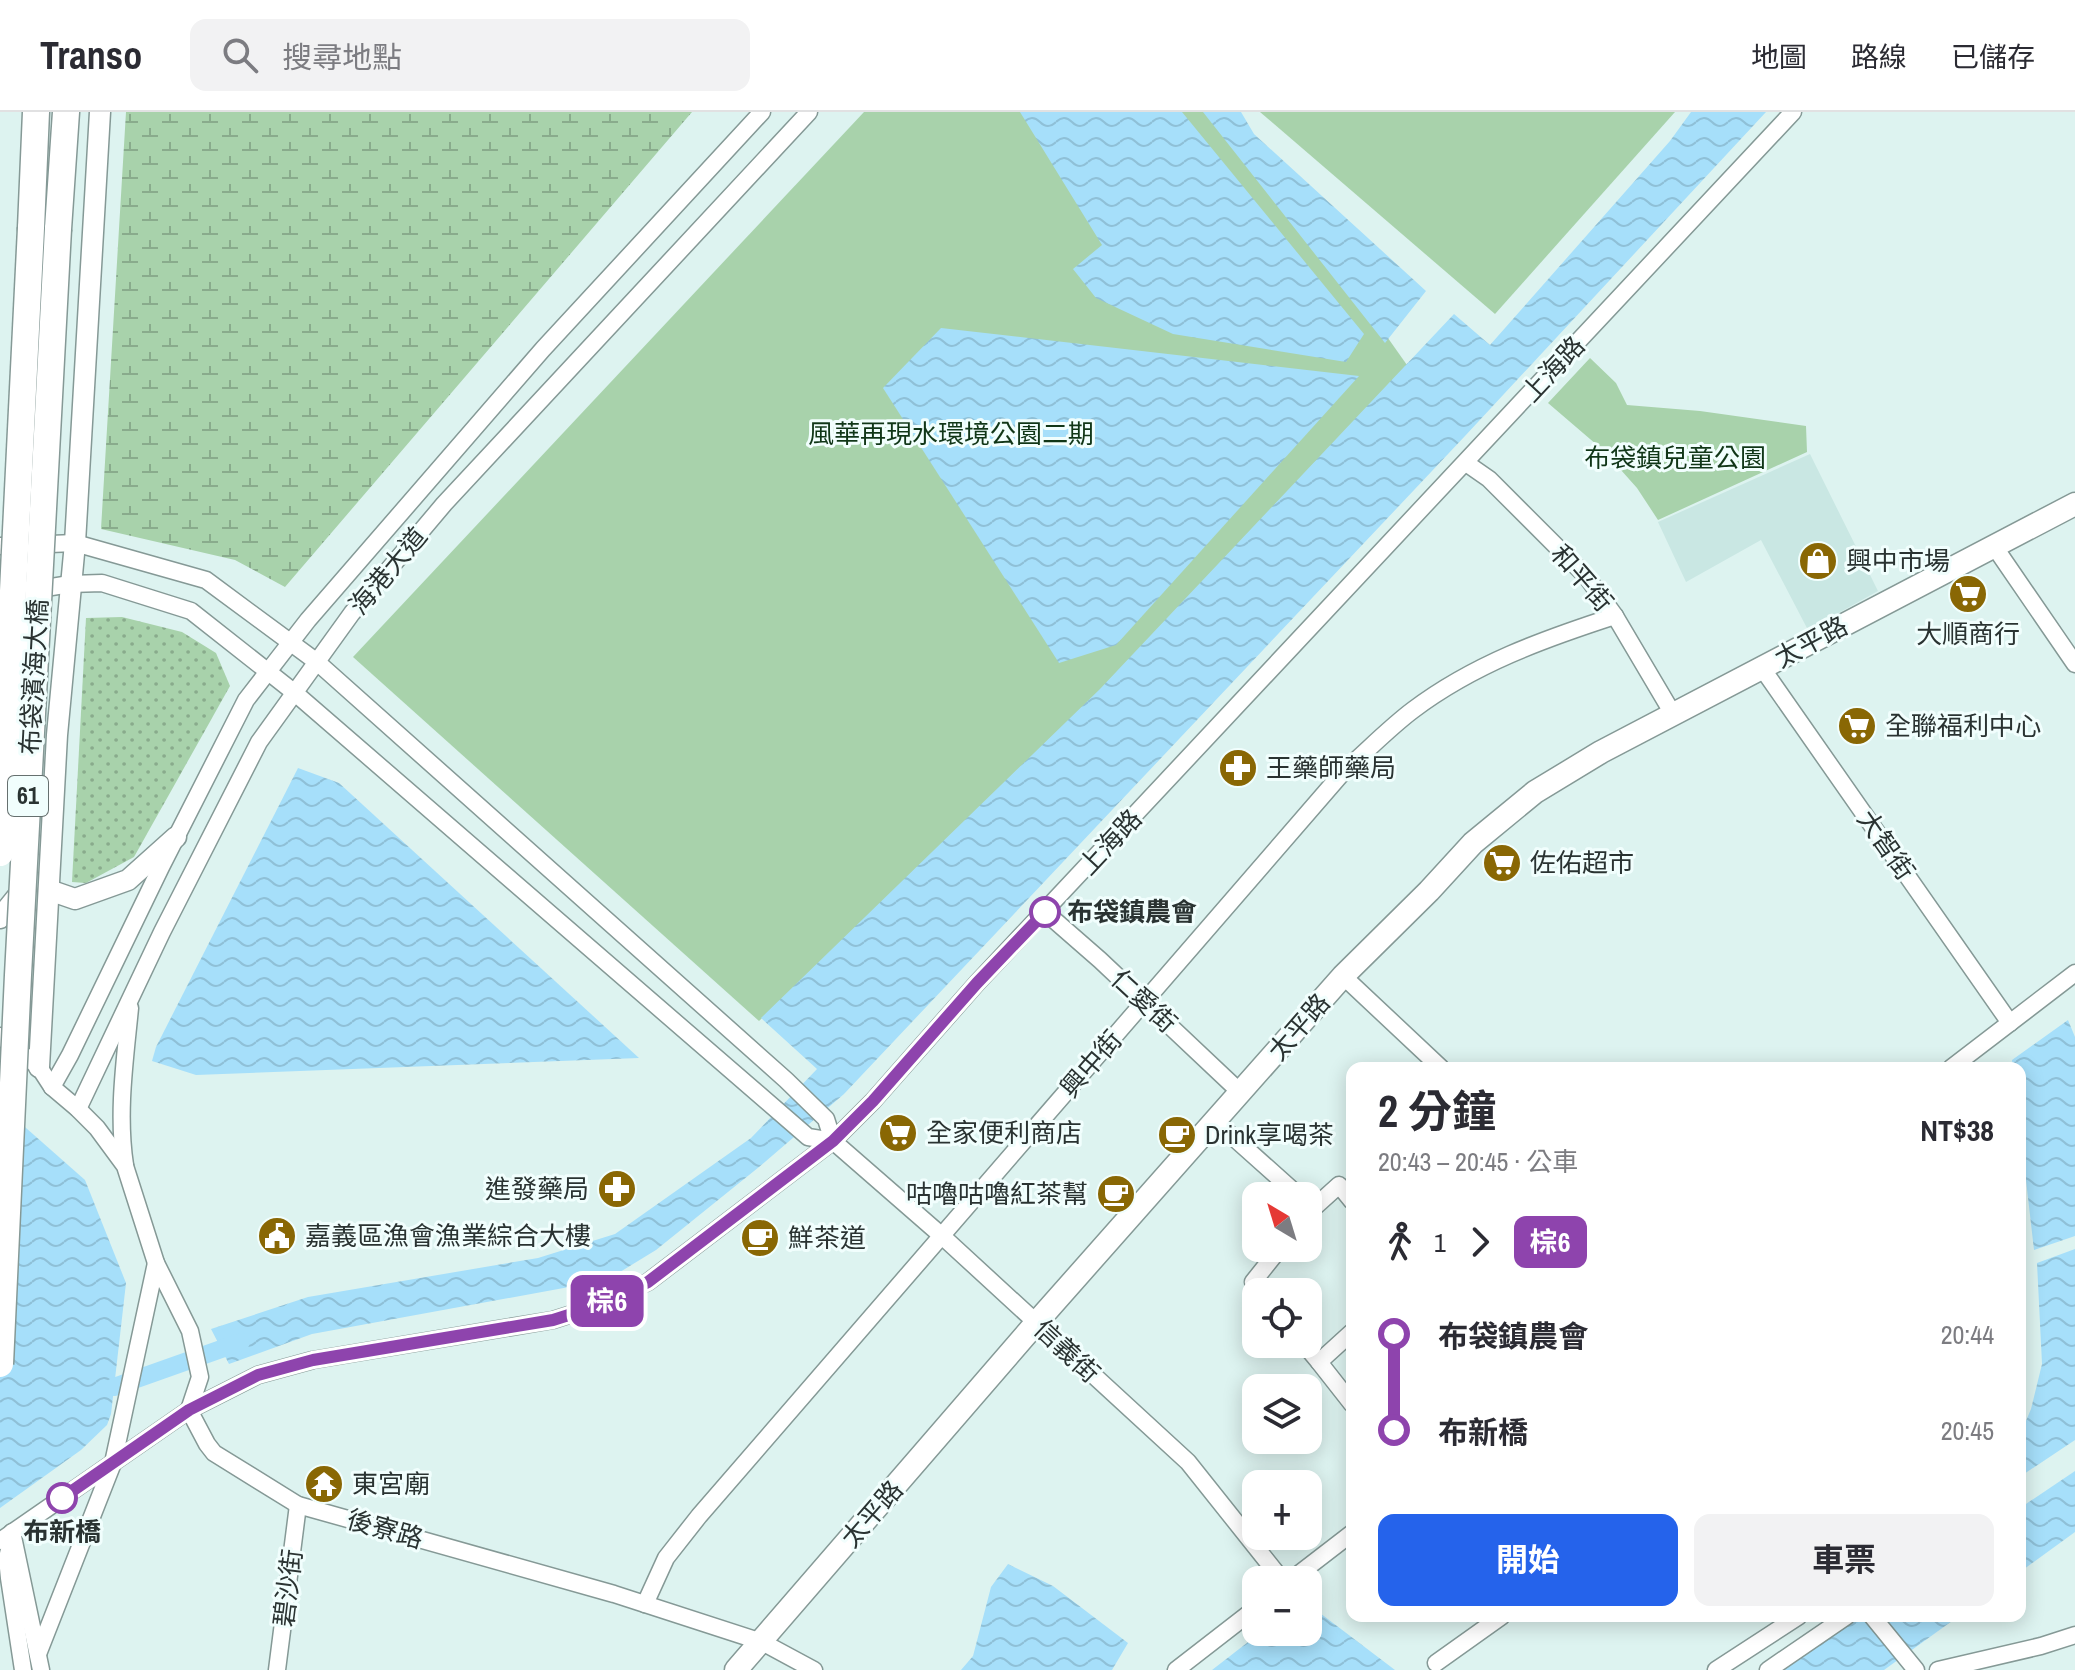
<!DOCTYPE html>
<html lang="zh-TW">
<head>
<meta charset="utf-8">
<style>
  body { margin:0; font-family:"Archivo Narrow","Noto Sans TC",sans-serif; background:#f2f2f3; color:#2b2b33; height:100vh; display:flex; flex-direction:column; font-size:30px; white-space:nowrap }
  * { box-sizing:border-box; margin:0 }
  p { font-size:26px; color:#7c7c81 }
  .icon { flex:none; width:44px; height:44px; fill:none; stroke:currentColor; stroke-width:2; stroke-linecap:round; stroke-linejoin:round }
  .map { position:relative; flex:1; overflow:hidden }
  .panel { position:absolute; left:1346px; top:950px; width:680px; height:560px; display:flex; flex-direction:column; background:#fff; border-radius:16px; box-shadow:0 4px 20px #0003 }
  .panel>* { flex:none }
  .badge { padding:0 16px; border-radius:12px; font-size:28px; line-height:52px }
  .needle { width:52px; rotate:322deg }
  .tools { position:absolute; left:1242px; top:1070px; display:grid; gap:16px }
  .tools a { display:grid; place-items:center; width:80px; height:80px; border-radius:16px; background:#fff; box-shadow:0 4px 20px #0003; font-size:40px }
  .map>.badge { position:absolute; translate:-50% -50%; box-shadow:0 0 0 4px #fff }
  .legs { display:flex; align-items:center; gap:12px; height:88px; padding:0 32px; font-size:26px }
  .legs p { margin-inline-start:auto }
  .summary { display:flex; align-items:center; justify-content:space-between; height:136px; padding:0 32px }
  h1 { font-size:44px; font-weight:700; line-height:60px }
  .action { display:flex; gap:16px; margin-top:auto; padding:16px 32px }
  .action a { flex:1; height:92px; border-radius:16px; background:#2563eb; color:#fff; font-size:32px; font-weight:700; line-height:92px; text-align:center }
  .action a+a { background:#f2f2f3; color:#2b2b33 }
  ul { padding:0 32px; list-style:none }
  li { display:flex; align-items:center; gap:28px; height:96px; font-size:30px }
  li i { display:grid; place-items:center; width:12px; height:100%; margin:0 10px; background:currentColor }
  li i::after { content:''; width:20px; height:20px; margin:-10px; border:6px solid; border-radius:50%; background:#fff }
  li p { margin-inline-start:auto }
  li:first-child i { background:linear-gradient(#0000 50%,currentColor 0) }
  li:last-child i { background:linear-gradient(currentColor 50%,#0000 0) }
  header { display:flex; align-items:center; gap:48px; box-sizing:border-box; height:112px; padding:0 40px; background:#fff; border-bottom:2px solid #e1e1e2 }
  header strong { font-size:38px }
  nav { display:flex; gap:44px; margin-inline-start:auto; font-size:28px }
  .search { width:560px; height:72px; background:#f2f2f3; display:flex; align-items:center; gap:20px; box-sizing:border-box; padding:0 28px; border-radius:16px; color:#7c7c81; font-size:30px }
  .map>svg:first-child { display:block }
  .built { fill:#c9e7e3 }
  .grass { fill:url(#grass-dots) }
  .wetland { fill:url(#wetland-marsh) }
  .park { fill:#a8d2ab }
  .water { fill:url(#water-waves) }
  .lines { fill:none; stroke-linecap:round; stroke-linejoin:round }
  .canal { stroke:#a6dffa; stroke-width:18 }
  .minor-casing { stroke:#859996; stroke-width:19 }
  .tertiary-casing { stroke:#859996; stroke-width:23 }
  .secondary-casing { stroke:#859996; stroke-width:25 }
  .trunk-casing { stroke:#859996; stroke-width:29 }
  .minor { stroke:#fff; stroke-width:16 }
  .tertiary { stroke:#fff; stroke-width:20 }
  .secondary { stroke:#fff; stroke-width:22 }
  .trunk { stroke:#fff; stroke-width:26 }
  .trunk-bridge-casing { stroke:#859996; stroke-width:29; stroke-linecap:butt }
  .trunk-bridge { stroke:#fff; stroke-width:26 }
  .line-1-casing { stroke:#fff; stroke-width:18 }
  .line-1 { stroke:#8e44ad; stroke-width:12 }
  .stop-1-dot { fill:#fff; stroke:#8e44ad; stroke-width:4 }
  .labels { text-anchor:middle; stroke-width:6; stroke-linejoin:round; paint-order:stroke }
  .shield { fill:#f1fefd; stroke:#66706f; stroke-width:2 }
  .shield-label { font-size:24px; font-weight:bold; fill:#2a3332 }
  .street-label { font-size:26px; fill:#2a3332; stroke:#f1fefd }
  .park-label { font-size:26px; fill:#103617; stroke:#f1fefd }
  .poi-label { font-size:26px; fill:#2a3332; stroke:#f1fefd; text-anchor:start }
  .stop-label { font-size:26px; font-weight:bold; fill:#2a3332; stroke:#f1fefd; text-anchor:start }
</style>
</head>
<body>
<header>
<strong>Transo</strong>
<div class="search"><svg class="icon" aria-label="search" viewBox="0 0 24 24"><circle cx="10" cy="10" r="6"/><path d="M15 15l6 6"/></svg>搜尋地點</div>
<nav><a>地圖</a><a>路線</a><a>已儲存</a></nav>
</header>
<div class="map">
<svg width="2075" height="1558" viewBox="0 0 2075 1558">
  <defs>
    <pattern id="grass-dots" width="8" height="8" patternUnits="userSpaceOnUse" patternTransform="scale(2)"><rect width="8" height="8" fill="#a8d2ab"/><path d="M2 2h.1M6 6h.1" fill="none" stroke="#89ab8c" stroke-width="1.8" stroke-linecap="round"/></pattern>
    <pattern id="wetland-marsh" width="20" height="14" patternUnits="userSpaceOnUse" patternTransform="scale(2)"><rect width="20" height="14" fill="#a8d2ab"/><path d="M1 5h8M5 5V1M11 12h8M15 12V8" fill="none" stroke="#89ab8c"/></pattern>
    <pattern id="water-waves" width="16" height="10" patternUnits="userSpaceOnUse" patternTransform="scale(2)"><rect width="16" height="10" fill="#a6dffa"/><path d="M0 5q4-4 8 0t8 0" fill="none" stroke="#8fc0d7"/></pattern>
  </defs>
  <rect width="100%" height="100%" fill="#ddf3f0"/>
  <polygon class="built" points="1810,342 1878,479 1808,518 1761,428 1686,470 1658,410"/>
  <polygon class="grass" points="122,505 182,520 216,541 230,574 134,745 86,771 72,770 86,506"/>
  <polygon class="wetland" points="126,0 692,0 285,475 235,448 101,417"/>
  <g class="park">
    <polygon points="864,0 1228,0 1407,253 1100,578 759,909 353,545"/>
    <polygon points="1260,0 1675,0 1495,202"/>
    <polygon points="1590,246 1616,271 1627,293 1700,299 1806,314 1807,340 1658,408 1637,376 1604,339 1548,291"/>
  </g>
  <g class="water">
    <polygon points="1020,0 1182,0 1364,222 1346,250 1173,222 1096,186 1073,157 1102,133"/>
    <polygon points="1203,0 1241,0 1254,22 1426,179 1385,231"/>
    <polygon points="1691,0 1766,0 1465,324 844,982 759,1055 656,1138 620,1160 580,1173 312,1222 229,1252 211,1217 308,1185 538,1146 615,1122 751,1026 817,957 761,906 1100,577 1454,202 1490,233 1670,29"/>
    <polygon points="941,216 1359,264 1116,533 1059,551 883,276"/>
    <polygon points="298,656 339,671 639,946 196,963 152,949 156,935"/>
    <polygon points="2068,908 2075,925 2075,1124 2034,1138 2020,1016 2020,956 2013,956 2012,948"/>
    <polygon points="0,993 85,1068 126,1171 111,1302 107,1313 81,1338 0,1396"/>
    <polygon points="2075,1137 2075,1328 2024,1362 2020,1338 2020,1323 2031,1297 2042,1252 2037,1151"/>
    <polygon points="2075,1359 2075,1420 2020,1460 2020,1396"/>
    <polygon points="1008,1452 1053,1474 1128,1531 1112,1558 961,1558 973,1544 991,1475"/>
    <polygon points="1308,1492 1395,1558 1212,1558 1261,1520 1308,1520"/>
    <polygon points="1860,1504 1959,1504 1884,1558 1781,1558"/>
  </g>
  <g class="lines">
    <polyline class="canal" points="114,1275 241,1230"/>
    <g class="minor-casing">
      <g id="minor">
        <polyline points="1466,351 1489,367 1586,464 1615,504 1673,602"/>
        <polyline points="0,434 75,431 206,468 317,550 786,968 826,1007 833,1029"/>
        <polyline points="1994,434 2075,552"/>
        <polyline points="33,478 70,472 102,471 191,499 295,581 808,1025 833,1029"/>
        <polyline points="1762,556 2010,911"/>
        <polyline points="1045,800 1100,848 1241,981"/>
        <polyline points="1343,864 1441,956"/>
        <polyline points="0,924 39,955 52,975 78,997 97,1016 125,1054 156,1151 190,1219 200,1265 189,1298 207,1332 214,1341 298,1393 614,1482 762,1530 814,1558"/>
        <polyline points="1951,956 2075,861"/>
        <polyline points="52,975 70,943 161,755 246,588 308,508 543,237 762,0"/>
        <polyline points="78,997 162,820 259,630 352,501 444,392 809,0"/>
        <polyline points="1214,1008 1299,1084"/>
        <polyline points="833,1029 942,1124 1188,1350 1282,1468"/>
        <path d="M125 1053C117 1001 125 948 130 896"/>
        <polyline points="1308,1101 1339,1073 1352,1089"/>
        <polyline points="1261,1180 1253,1170 1280,1136"/>
        <polyline points="1352,1220 1319,1250 1352,1292"/>
        <polyline points="1304,1232 1319,1250"/>
        <polyline points="12,1420 41,1558"/>
        <polyline points="0,1429 189,1298 258,1263 313,1248 553,1208 597,1194 648,1170 833,1029 873,989 977,871 1793,0"/>
        <polyline points="9,1438 7,1446 9,1466 23,1558"/>
        <polyline points="1291,1468 1352,1421"/>
        <path d="M645 1492 666 1446 699 1404 1344 659C1367 639 1389 616 1413 598 1474 552 1544 527 1615 504"/>
        <polyline points="1872,1504 1916,1558"/>
        <polyline points="38,1542 113,1351 156,1151"/>
        <polyline points="1436,1551 1502,1504"/>
        <polyline points="277,1558 298,1393"/>
        <polyline points="1176,1558 1256,1496"/>
        <polyline points="1716,1558 1799,1504"/>
        <polyline points="1768,1558 1847,1504"/>
        <polyline points="1938,1558 2041,1534 2075,1523"/>
      </g>
    </g>
    <g class="tertiary-casing">
      <g id="tertiary">
        <polyline points="49,778 75,787 128,768 176,725"/>
        <polyline points="0,806 25,775"/>
        <polyline points="39,955 57,623 75,431 100,0"/>
      </g>
    </g>
    <g class="secondary-casing">
      <polyline id="secondary" points="736,1558 1036,1211 1343,864 1429,779 1473,731 1535,680 1601,640 2075,392"/>
    </g>
    <g class="trunk-casing">
      <g id="trunk">
        <polyline points="31,116 36,0"/>
        <polyline points="58,117 66,0"/>
      </g>
    </g>
    <use href="#minor" class="minor"/>
    <use href="#tertiary" class="tertiary"/>
    <use href="#secondary" class="secondary"/>
    <use href="#trunk" class="trunk"/>
    <g class="trunk-bridge-casing">
      <g id="trunk-bridge">
        <polyline points="0,741 31,116"/>
        <polyline points="0,1252 18,863 58,117"/>
      </g>
    </g>
    <use href="#trunk-bridge" class="trunk-bridge"/>
  </g>
  <g class="lines">
    <g class="line-1-casing">
      <polyline id="line-1" points="62,1386 189,1298 258,1263 313,1248 553,1208 597,1194 648,1170 833,1029 873,989 977,871 1045,800"/>
    </g>
    <use href="#line-1" class="line-1"/>
  </g>
  <defs>
    <g id="shop-disc" transform="scale(2)"><circle r="9.5" fill="#896704" stroke="#f1fefd"/><path d="M-5-2.5h2.3a2.7 3.5 0 0 1 5.4 0H5L5.5 6h-11ZM-1.5-2.5h3a1.5 2.3 0 0 0-3 0Z" fill="#fff"/></g>
    <g id="supermarket-disc" transform="scale(2)"><circle r="9.5" fill="#896704" stroke="#f1fefd"/><path d="M-6-5.5h2.5l.6 2H6L4.5 2H-2.5L-4.4-4H-6ZM-1.5 3.2a1.3 1.3 0 1 0 .1 0ZM3 3.2a1.3 1.3 0 1 0 .1 0Z" fill="#fff"/></g>
    <g id="pharmacy-disc" transform="scale(2)"><circle r="9.5" fill="#896704" stroke="#f1fefd"/><path d="M-2-6h4v4h4v4h-4v4h-4v-4h-4v-4h4Z" fill="#fff"/></g>
    <g id="cafe-disc" transform="scale(2)"><circle r="9.5" fill="#896704" stroke="#f1fefd"/><path d="M-5.5-4.5H6V0H3Q3 3.5 0 3.5H-2.5Q-5.5 3.5-5.5 0ZM3-3.2v2h1.7v-2ZM-6 4.5H4V6H-6Z" fill="#fff"/></g>
    <g id="civic-disc" transform="scale(2)"><circle r="9.5" fill="#896704" stroke="#f1fefd"/><path d="M-.6-6.5H3V-4.5H.6V-3L4-1V1h2V6H-6V1h2V-1L-.6-3ZM-1.2 2.5V6h2.4V2.5Z" fill="#fff"/></g>
    <g id="temple-disc" transform="scale(2)"><circle r="9.5" fill="#896704" stroke="#f1fefd"/><path d="M0-6L5-2H3V0L6.5 2.5H4V6H1.5V3h-3V6H-4V2.5H-6.5L-3 0V-2H-5Z" fill="#fff"/></g>
  </defs>
  <g fill-rule="evenodd">
    <use href="#shop-disc" x="1818" y="449"/>
    <use href="#supermarket-disc" x="1968" y="482"/>
    <use href="#supermarket-disc" x="1857" y="614"/>
    <use href="#pharmacy-disc" x="1238" y="656"/>
    <use href="#supermarket-disc" x="1502" y="751"/>
    <use href="#supermarket-disc" x="898" y="1021"/>
    <use href="#cafe-disc" x="1177" y="1023"/>
    <use href="#pharmacy-disc" x="617" y="1077"/>
    <use href="#cafe-disc" x="1116" y="1082"/>
    <use href="#civic-disc" x="277" y="1124"/>
    <use href="#cafe-disc" x="760" y="1126"/>
    <use href="#temple-disc" x="324" y="1372"/>
  </g>
  <g class="stop-1-dot">
    <circle cx="1045" cy="800" r="14"/>
    <circle cx="62" cy="1386" r="14"/>
  </g>
  <g class="labels">
    <rect class="shield" x="8" y="664" width="40" height="40" rx="6"/>
    <g class="shield-label">
      <text x="28" y="692">61</text>
    </g>
    <g class="street-label">
      <text transform="translate(1553 257) rotate(-47)" y="9">上海路</text>
      <text transform="translate(388 459) rotate(-50)" y="9">海港大道</text>
      <text transform="translate(1582 466) rotate(49)" y="9">和平街</text>
      <text transform="translate(1811 530) rotate(-28)" y="9">太平路</text>
      <text transform="translate(34 565) rotate(-87)" y="9">布袋濱海大橋</text>
      <text transform="translate(1110 730) rotate(-47)" y="9">上海路</text>
      <text transform="translate(1886 733) rotate(55)" y="9">大智街</text>
      <text transform="translate(1144 889) rotate(43)" y="9">仁愛街</text>
      <text transform="translate(1299 915) rotate(-49)" y="9">太平路</text>
      <text transform="translate(1091 952) rotate(-49)" y="9">興中街</text>
      <text transform="translate(1067 1239) rotate(43)" y="9">信義街</text>
      <text transform="translate(872 1402) rotate(-49)" y="9">太平路</text>
      <text transform="translate(385 1417) rotate(16)" y="9">後寮路</text>
      <text transform="translate(288 1476) rotate(-83)" y="9">碧沙街</text>
    </g>
    <g class="park-label">
      <text x="951" y="331">風華再現水環境公園二期</text>
      <text x="1675" y="355">布袋鎮兒童公園</text>
    </g>
    <g class="poi-label">
      <text x="1846" y="458">興中市場</text>
      <text x="1968" y="531" text-anchor="middle">大順商行</text>
      <text x="1885" y="623">全聯福利中心</text>
      <text x="1266" y="665">王藥師藥局</text>
      <text x="1530" y="760">佐佑超市</text>
      <text x="926" y="1030">全家便利商店</text>
      <text x="1205" y="1032">Drink享喝茶</text>
      <text x="589" y="1086" text-anchor="end">進發藥局</text>
      <text x="1088" y="1091" text-anchor="end">咕嚕咕嚕紅茶幫</text>
      <text x="305" y="1133">嘉義區漁會漁業綜合大樓</text>
      <text x="788" y="1135">鮮茶道</text>
      <text x="352" y="1381">東宮廟</text>
    </g>
    <g class="stop-label">
      <text x="1067" y="809">布袋鎮農會</text>
      <text x="62" y="1429" text-anchor="middle">布新橋</text>
    </g>
  </g>
</svg>
<div class="tools">
<a><svg class="needle" viewBox="-14 -14 28 28"><path d="M0-13l5 13h-10z" fill="#e53935"/><path d="M0 13l5-13h-10z" fill="#7c7c81"/></svg></a>
<a><svg class="icon" aria-label="locate" viewBox="0 0 24 24"><circle cx="12" cy="12" r="6"/><path d="M12 2v4M12 18v4M2 12h4M18 12h4"/></svg></a>
<a><svg class="icon" aria-label="layers" viewBox="0 0 24 24"><path d="M12 4l9 5-9 5-9-5zM3 14l9 5 9-5"/></svg></a>
<a>+</a>
<a>−</a>
</div>
<b class="badge" style="left:607px;top:1189px;background:#8e44ad;color:#fff">棕6</b>
<section class="panel">
<div class="summary"><div><h1>2 分鐘</h1><p>20:43 – 20:45 · 公車</p></div><b>NT$38</b></div>
<div class="legs"><svg class="icon" aria-label="walk" viewBox="0 0 24 24"><circle cx="13" cy="4" r="2"/><path d="M13 8l-2 6 4 7M11 14l-3 7M7 12l3-4h3l4 4"/></svg>1<svg class="icon" aria-label="forward" viewBox="0 0 24 24"><path d="M9 5l7 7-7 7"/></svg><b class="badge" style="background:#8e44ad;color:#fff">棕6</b></div>
<ul>
<li><i style="color:#8e44ad"></i><b>布袋鎮農會</b><p>20:44</p></li>
<li><i style="color:#8e44ad"></i><b>布新橋</b><p>20:45</p></li>
</ul>
<div class="action"><a>開始</a><a>車票</a></div>
</section>
</div>
</body>
</html>
